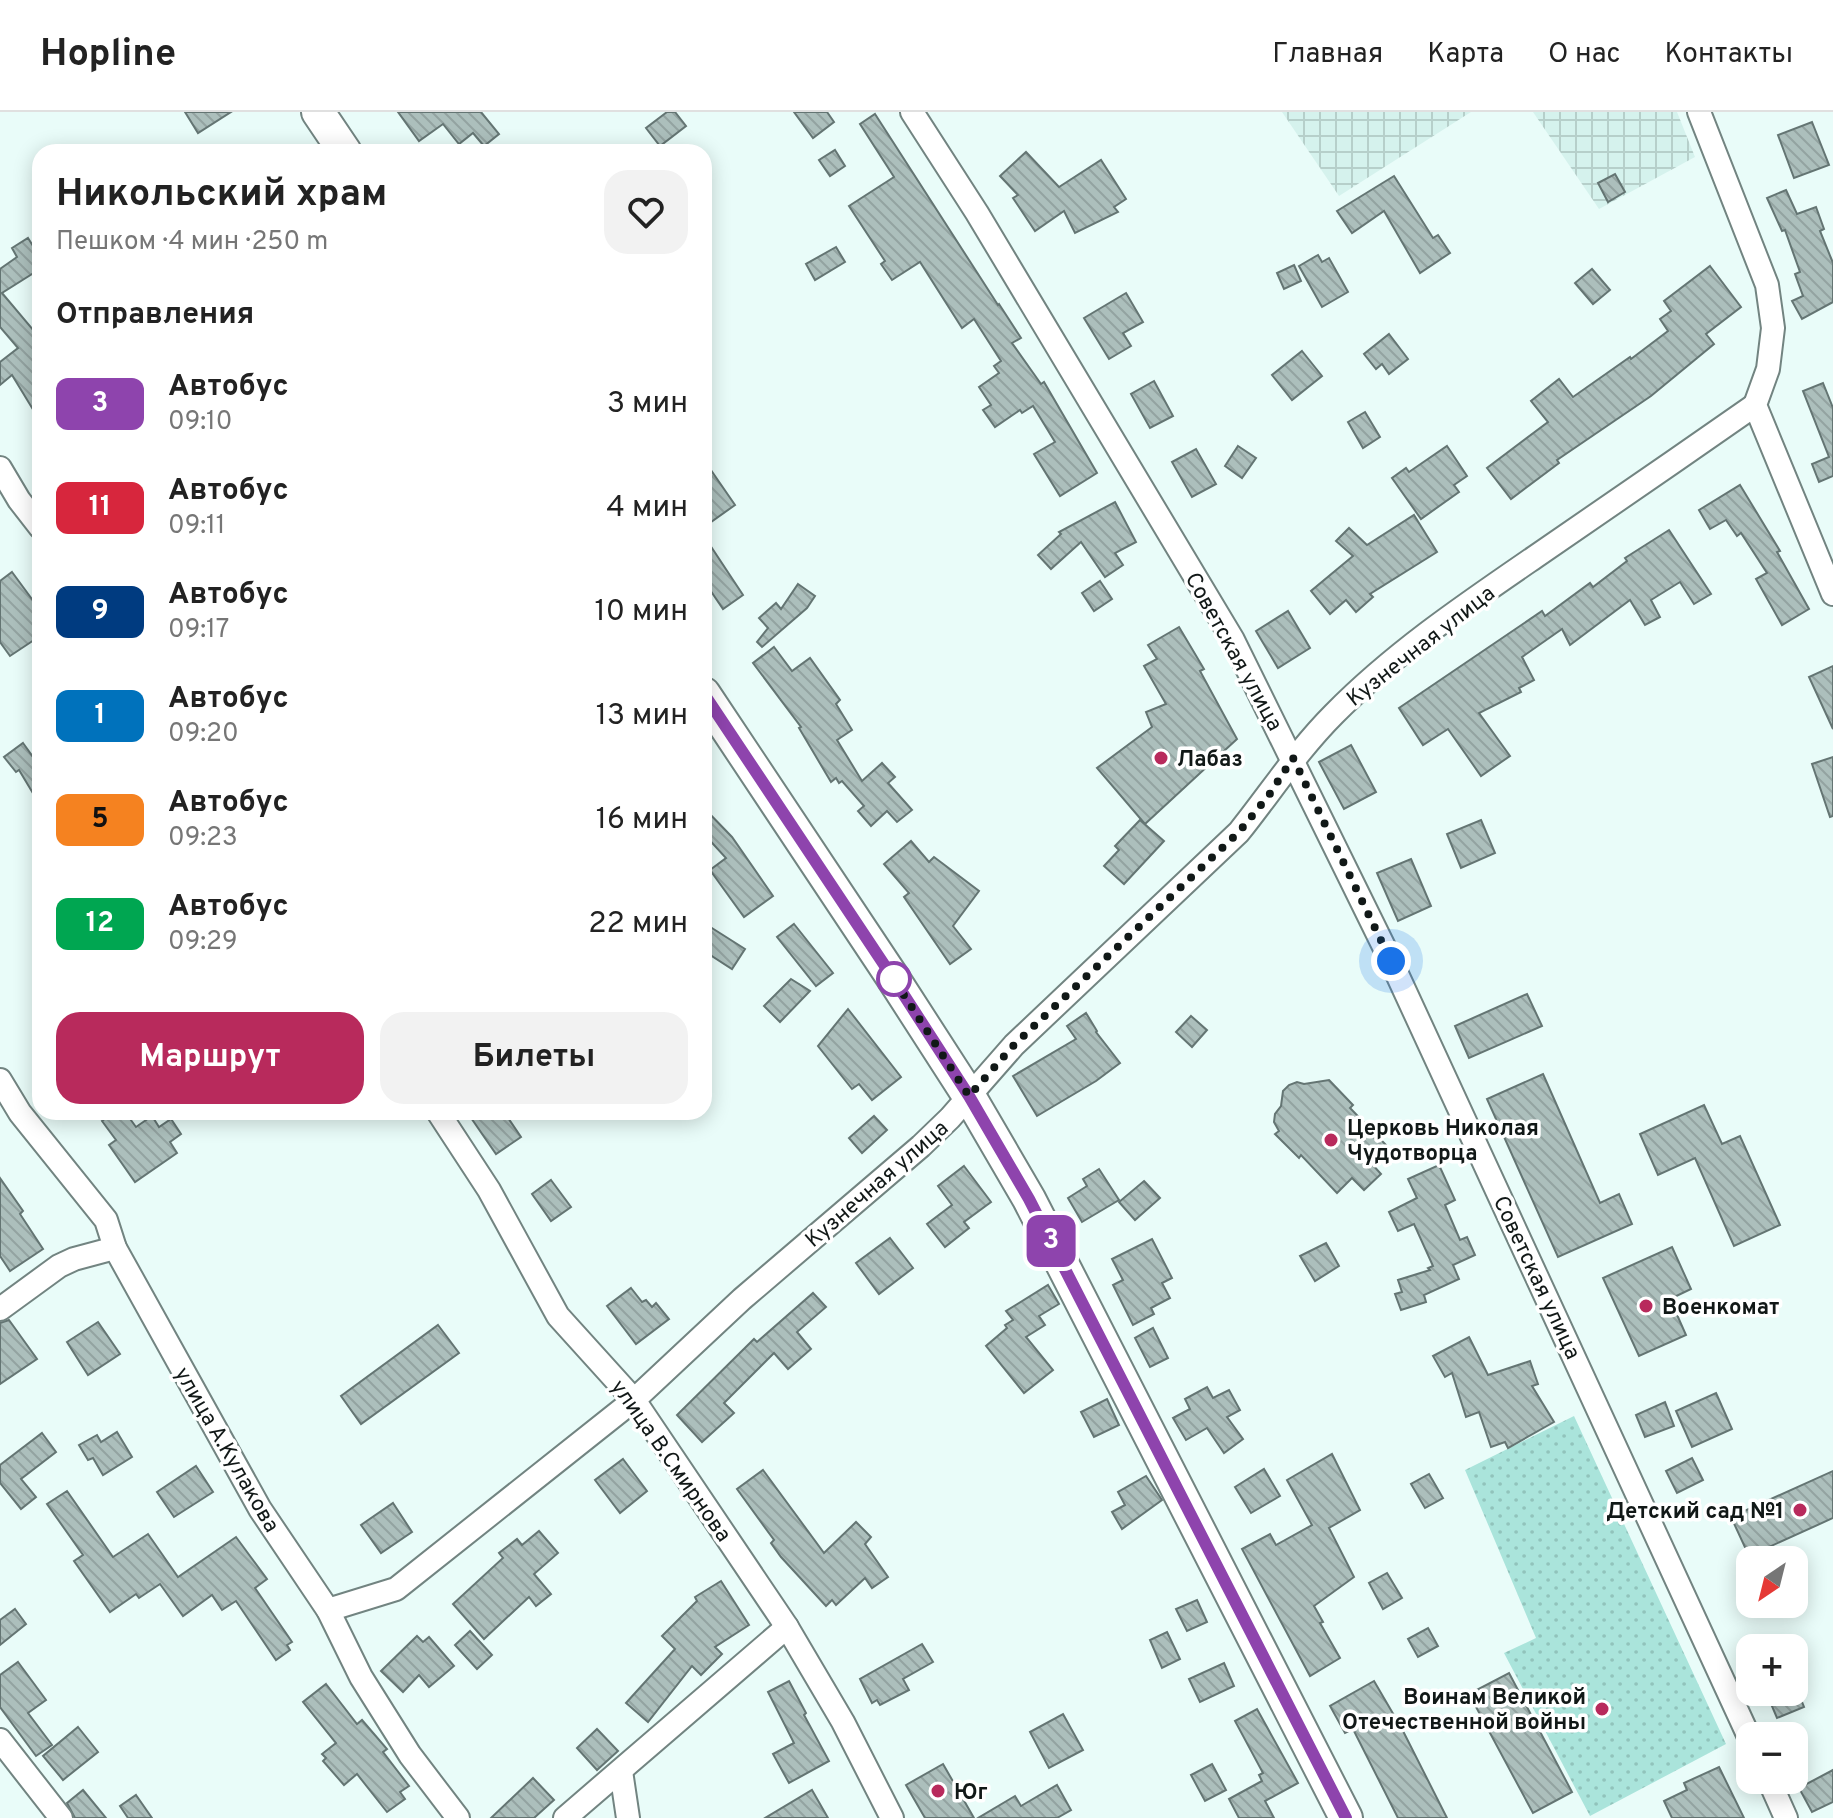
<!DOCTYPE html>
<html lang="ru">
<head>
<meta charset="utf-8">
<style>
  body { margin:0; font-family:Overpass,sans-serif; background:#f2f2f2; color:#222; height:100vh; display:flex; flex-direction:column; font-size:30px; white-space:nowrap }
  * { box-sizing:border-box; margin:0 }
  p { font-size:26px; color:#767676 }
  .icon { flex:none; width:44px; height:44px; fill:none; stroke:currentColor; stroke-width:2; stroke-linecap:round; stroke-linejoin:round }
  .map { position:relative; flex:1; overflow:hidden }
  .side { position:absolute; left:32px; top:32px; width:680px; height:976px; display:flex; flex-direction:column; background:#fff; border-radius:24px; box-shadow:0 4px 20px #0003 }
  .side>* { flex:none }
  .badge { padding:0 16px; border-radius:12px; font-size:28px; line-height:52px }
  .needle { width:52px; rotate:215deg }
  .fabs { position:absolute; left:1736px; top:1434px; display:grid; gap:16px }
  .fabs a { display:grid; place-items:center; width:72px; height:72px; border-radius:16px; background:#fff; box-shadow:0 4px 20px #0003; font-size:40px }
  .you { position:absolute; width:40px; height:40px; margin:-20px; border:6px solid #fff; border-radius:50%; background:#1a73e8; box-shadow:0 0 0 12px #1a73e833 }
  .map>.badge { position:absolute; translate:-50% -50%; box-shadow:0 0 0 4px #fff }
  h2 { padding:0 24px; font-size:30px; line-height:72px }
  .round { display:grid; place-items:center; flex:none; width:84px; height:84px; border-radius:24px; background:#f2f2f2 }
  .overview { display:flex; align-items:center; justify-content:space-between; height:136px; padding:0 24px }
  h1 { font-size:38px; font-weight:700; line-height:60px }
  .button { display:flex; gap:16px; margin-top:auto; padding:16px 24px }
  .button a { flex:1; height:92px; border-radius:24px; background:#b82a5c; color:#fff; font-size:32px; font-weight:700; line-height:92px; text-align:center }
  .button a+a { background:#f2f2f2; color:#222 }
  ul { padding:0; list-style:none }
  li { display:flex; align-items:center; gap:24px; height:104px; padding:0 24px }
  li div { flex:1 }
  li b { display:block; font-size:30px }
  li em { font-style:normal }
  li .badge { min-width:88px; font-weight:700; text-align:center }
  header { display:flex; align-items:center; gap:48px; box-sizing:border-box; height:112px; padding:0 40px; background:#fff; border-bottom:2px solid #e0e0e0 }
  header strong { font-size:38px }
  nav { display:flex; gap:44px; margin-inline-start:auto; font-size:28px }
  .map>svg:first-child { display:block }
  .industrial { fill:url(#industrial-grid) }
  .park { fill:url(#park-dots) }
  .building { fill:url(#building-back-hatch); stroke:#647573; stroke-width:2 }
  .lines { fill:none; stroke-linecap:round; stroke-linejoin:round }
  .minor-casing { stroke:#728481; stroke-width:26 }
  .secondary-casing { stroke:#728481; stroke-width:36 }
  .minor { stroke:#fff; stroke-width:22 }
  .secondary { stroke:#fff; stroke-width:32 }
  .line-casing { stroke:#fff; stroke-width:18 }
  .line { stroke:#8e44ad; stroke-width:12 }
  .walk { stroke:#111817; stroke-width:8; stroke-dasharray:0 14.4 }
  .poi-dot { fill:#b82a5c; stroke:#fff; stroke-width:3 }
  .stop-dot { fill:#fff; stroke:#8e44ad; stroke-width:4 }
  .labels { text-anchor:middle; stroke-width:7; stroke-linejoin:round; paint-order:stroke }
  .street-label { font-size:22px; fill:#111817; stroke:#fff }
  .poi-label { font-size:22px; font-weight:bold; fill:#111817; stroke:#fff; text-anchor:start }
</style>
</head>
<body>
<header>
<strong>Hopline</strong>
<nav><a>Главная</a><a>Карта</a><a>О нас</a><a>Контакты</a></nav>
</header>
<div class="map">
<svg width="1833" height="1706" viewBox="0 0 1833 1706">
  <defs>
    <pattern id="industrial-grid" width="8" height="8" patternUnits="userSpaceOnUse" patternTransform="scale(2)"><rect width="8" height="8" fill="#d5f2ed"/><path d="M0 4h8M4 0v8" fill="none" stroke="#b6cfca"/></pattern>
    <pattern id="park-dots" width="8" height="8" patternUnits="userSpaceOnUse" patternTransform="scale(2)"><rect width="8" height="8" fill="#aae4db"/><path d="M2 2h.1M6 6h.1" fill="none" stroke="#91c3bb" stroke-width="1.8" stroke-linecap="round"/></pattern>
    <pattern id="building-back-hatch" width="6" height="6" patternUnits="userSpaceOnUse" patternTransform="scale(2)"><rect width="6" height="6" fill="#acbfbc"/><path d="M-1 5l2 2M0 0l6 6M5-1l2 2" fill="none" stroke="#93a3a1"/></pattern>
  </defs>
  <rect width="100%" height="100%" fill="#e9fcf9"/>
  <g class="industrial">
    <polygon points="1282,0 1471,0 1339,84"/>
    <polygon points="1533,0 1677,0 1695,45 1599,97"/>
  </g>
  <polygon class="park" points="1574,1304 1726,1632 1590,1704 1504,1541 1536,1526 1465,1358"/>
  <g class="building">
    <polygon points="185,0 231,0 198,21"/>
    <polygon points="398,0 481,0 499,22 484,34 473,21 459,32 443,12 419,29"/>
    <polygon points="667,0 675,0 686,14 660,34 646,16"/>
    <polygon points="794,0 827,0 834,10 813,26"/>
    <polygon points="875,2 998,193 999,192 1021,226 1012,231 1041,272 1044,270 1097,361 1060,384 1034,342 1055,330 1033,294 1022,301 1020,298 995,315 983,298 991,293 979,275 999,261 994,254 1001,249 974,207 962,216 920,150 892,168 881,152 885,149 849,94 894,65 860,12"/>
    <polygon points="1812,10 1829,53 1794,66 1778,23"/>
    <polygon points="835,38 845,54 830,64 819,48"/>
    <polygon points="1026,40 1059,75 1101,48 1126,87 1114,95 1118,100 1075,121 1064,99 1035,119 1013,86 1018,83 1000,64"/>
    <polygon points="1615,62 1625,80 1608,90 1598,71"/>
    <polygon points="1394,64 1433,126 1438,123 1450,141 1420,161 1384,99 1352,121 1337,99"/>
    <polygon points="1786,78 1797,102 1816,95 1824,117 1820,119 1833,151 1833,190 1802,207 1792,189 1803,184 1795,162 1800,160 1785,118 1782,119 1767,86"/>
    <polygon points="28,126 40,145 40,157 2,181 40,226 40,309 12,263 0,273 0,250 18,236 0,215 0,157 17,145 12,136"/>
    <polygon points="836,135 845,150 815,168 806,152"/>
    <polygon points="1318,143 1322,150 1329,146 1348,180 1322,195 1299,154"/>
    <polygon points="1294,153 1301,169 1284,177 1277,161"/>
    <polygon points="1710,154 1741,195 1706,222 1714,232 1651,284 1557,348 1559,351 1511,387 1487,356 1548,310 1531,289 1559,267 1573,285 1630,245 1631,247 1668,219 1660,207 1671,199 1664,189"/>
    <polygon points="1592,157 1610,178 1593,192 1575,171"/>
    <polygon points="1126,181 1143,210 1123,221 1131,234 1109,247 1084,206"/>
    <polygon points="1389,222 1408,247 1389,262 1382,252 1376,257 1364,242"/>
    <polygon points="1302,239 1322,264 1292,288 1272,263"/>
    <polygon points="1154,269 1173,304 1150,316 1131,282"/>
    <polygon points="1823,271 1833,296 1833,364 1819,370 1812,352 1829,345 1803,279"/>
    <polygon points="1365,300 1380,325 1363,336 1348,310"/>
    <polygon points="1238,334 1256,346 1242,366 1225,354"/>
    <polygon points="1447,334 1467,364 1454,373 1459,380 1421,407 1392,366 1406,356 1409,360"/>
    <polygon points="1196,337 1216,372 1192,385 1172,350"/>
    <polygon points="704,348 735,393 704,415"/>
    <polygon points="1740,373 1780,439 1777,440 1809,497 1782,513 1756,467 1767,461 1741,421 1737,424 1726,408 1710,417 1699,398"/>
    <polygon points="1115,390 1136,430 1115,441 1123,453 1105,465 1081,430 1051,457 1038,443 1061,422 1059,420"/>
    <polygon points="1414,403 1437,440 1370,482 1373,485 1356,500 1346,488 1330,502 1311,479 1353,444 1336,429 1349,416 1367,433"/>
    <polygon points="1669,418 1711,482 1694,492 1680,470 1651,488 1660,505 1645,513 1630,488 1570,533 1562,517 1522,545 1534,568 1519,576 1521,580 1479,601 1510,644 1481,664 1448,617 1423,633 1399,596 1542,499 1545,504 1590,471 1593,475 1627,449 1625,446"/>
    <polygon points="704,424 743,483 723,497 704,469"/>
    <polygon points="12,460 40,498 40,524 10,544 0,530 0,469"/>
    <polygon points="1100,469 1112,487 1094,499 1082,481"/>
    <polygon points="798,472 815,484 807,496 762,535 757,530 768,516 759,506 776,491 781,497"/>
    <polygon points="1288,499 1310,536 1278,556 1256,519"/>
    <polygon points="1179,515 1204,557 1200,559 1237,627 1145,712 1097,656 1152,615 1146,600 1166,592 1144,554 1157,547 1148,533"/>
    <polygon points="774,535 792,559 810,546 840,588 836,592 852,618 837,628 862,669 882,651 895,665 888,671 912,698 897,710 887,699 871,714 858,699 864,694 842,669 839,671 836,666 831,670 799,616 801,615 753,551"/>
    <polygon points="1833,554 1833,617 1809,565"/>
    <polygon points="23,631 36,649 40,650 40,693 19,658 16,660 4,645"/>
    <polygon points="1351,633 1376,680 1344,697 1319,650"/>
    <polygon points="1833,645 1833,704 1830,705 1812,652"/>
    <polygon points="704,696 732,725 773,784 744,805 710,758 726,746 704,722"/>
    <polygon points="1140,708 1164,729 1124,772 1104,754 1119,738 1115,734"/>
    <polygon points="1481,708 1495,741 1461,756 1447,722"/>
    <polygon points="911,729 929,750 934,745 979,779 953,814 971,837 950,852 904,785 909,781 884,752"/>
    <polygon points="1411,747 1431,794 1398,809 1377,761"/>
    <polygon points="704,811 745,837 732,857 704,839"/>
    <polygon points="794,812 833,861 816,874 777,825"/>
    <polygon points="791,867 810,879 780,910 764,894"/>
    <polygon points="1527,882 1542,914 1469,946 1455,914"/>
    <polygon points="848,897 901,965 872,988 859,972 852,977 818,934"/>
    <polygon points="1086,901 1097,919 1096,920 1120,951 1096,969 1037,1004 1013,964 1076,927 1067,914"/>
    <polygon points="1191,904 1207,918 1192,935 1176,920"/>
    <polygon points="1543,962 1600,1091 1619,1082 1632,1112 1558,1145 1487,987"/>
    <polygon points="1329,968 1353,993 1350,996 1386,1033 1370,1050 1381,1062 1364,1078 1352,1066 1337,1081 1301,1043 1299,1046 1275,1022 1279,1019 1274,1010 1275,1002 1281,994 1283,979 1289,973 1297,970 1304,972"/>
    <polygon points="1704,993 1722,1032 1740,1024 1780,1113 1734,1134 1695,1046 1658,1063 1640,1022"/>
    <polygon points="114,1000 125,1000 136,1015 152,1004 159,1015 171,1007 181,1022 170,1030 177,1041 135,1070 109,1033 116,1028 102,1009"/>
    <polygon points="467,1000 504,1000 521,1025 496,1042"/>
    <polygon points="874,1004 887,1018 862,1041 849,1026"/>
    <polygon points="1439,1053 1455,1088 1445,1093 1460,1128 1467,1125 1475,1143 1453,1153 1459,1167 1424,1183 1426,1190 1401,1198 1395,1182 1402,1180 1398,1168 1430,1158 1428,1156 1433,1154 1414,1112 1398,1119 1389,1100 1417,1086 1408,1067"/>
    <polygon points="964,1054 991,1090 964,1110 969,1116 945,1135 927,1112 952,1093 938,1074"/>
    <polygon points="1099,1057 1119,1088 1082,1110 1068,1086 1087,1074 1083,1067"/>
    <polygon points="0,1066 23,1099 20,1102 43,1137 10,1159 0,1144"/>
    <polygon points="551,1068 571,1095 551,1109 532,1082"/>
    <polygon points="1144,1069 1160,1086 1135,1108 1119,1090"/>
    <polygon points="890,1126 913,1156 879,1182 856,1151"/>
    <polygon points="1152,1127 1172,1166 1162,1171 1170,1186 1151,1196 1154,1202 1133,1213 1113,1173 1123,1168 1112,1147"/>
    <polygon points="1326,1131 1339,1154 1315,1169 1300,1144"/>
    <polygon points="1672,1135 1691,1177 1670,1187 1686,1223 1639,1244 1603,1166"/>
    <polygon points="1048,1173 1059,1192 1039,1204 1045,1213 1026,1225 1053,1258 1024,1281 986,1234 1007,1216 1005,1213 1013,1208 1006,1199"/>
    <polygon points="631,1176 642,1190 646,1188 652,1195 656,1191 669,1207 636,1232 607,1194"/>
    <polygon points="813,1181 826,1195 797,1220 811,1237 788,1257 774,1241 724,1291 734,1301 702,1330 677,1303 754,1227 757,1230"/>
    <polygon points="9,1208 37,1247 0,1272 0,1211"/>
    <polygon points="98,1210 120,1242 88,1263 67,1230"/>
    <polygon points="438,1213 459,1241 361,1312 341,1284"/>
    <polygon points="1153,1216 1168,1246 1150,1255 1135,1226"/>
    <polygon points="1469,1225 1488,1263 1530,1249 1538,1272 1532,1274 1554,1310 1508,1336 1505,1330 1491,1335 1479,1300 1466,1305 1452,1261 1445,1265 1433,1244"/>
    <polygon points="1207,1275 1213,1286 1229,1278 1240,1298 1227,1305 1243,1327 1224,1341 1207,1316 1186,1328 1173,1306 1190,1297 1185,1287"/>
    <polygon points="1716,1281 1732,1317 1692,1335 1676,1299"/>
    <polygon points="1107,1287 1119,1313 1094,1325 1081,1300"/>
    <polygon points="1665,1290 1674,1314 1645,1325 1636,1303"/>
    <polygon points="117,1320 132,1345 103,1363 93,1346 88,1348 79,1333 97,1323 101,1330"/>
    <polygon points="42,1321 56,1340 21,1367 36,1385 21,1397 0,1371 0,1353"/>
    <polygon points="1332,1342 1360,1398 1329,1416 1354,1465 1314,1494 1323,1510 1320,1511 1340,1546 1310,1564 1242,1437 1270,1422 1276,1433 1312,1413 1287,1368"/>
    <polygon points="1692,1346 1703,1368 1677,1381 1666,1359"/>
    <polygon points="623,1347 647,1379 620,1401 595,1368"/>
    <polygon points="196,1354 213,1380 174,1405 157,1380"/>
    <polygon points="1264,1357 1280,1384 1251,1401 1235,1375"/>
    <polygon points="763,1358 824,1441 856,1410 871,1425 865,1432 888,1465 872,1476 865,1466 836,1493 832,1488 826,1494 781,1445 771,1431 774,1428 737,1377"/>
    <polygon points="1833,1359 1833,1406 1749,1444 1731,1405"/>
    <polygon points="1429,1362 1443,1386 1425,1396 1411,1372"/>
    <polygon points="1146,1364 1162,1388 1122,1417 1112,1400 1125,1393 1118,1380"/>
    <polygon points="67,1379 113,1445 148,1422 178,1465 236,1425 267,1467 255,1476 292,1530 287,1533 290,1538 276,1548 236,1489 222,1498 212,1483 183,1504 160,1472 139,1486 136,1482 110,1500 74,1449 83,1443 47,1392"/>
    <polygon points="393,1391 412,1420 381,1441 361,1413"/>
    <polygon points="539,1419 558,1441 534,1462 551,1482 536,1494 529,1485 484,1527 453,1492 503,1446 499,1441 517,1427 522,1433"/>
    <polygon points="1387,1461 1402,1486 1383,1497 1369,1471"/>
    <polygon points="721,1469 749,1513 715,1535 722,1542 701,1563 692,1554 648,1610 626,1591 675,1537 662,1524 697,1489 695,1485"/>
    <polygon points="1197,1488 1207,1510 1187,1519 1176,1497"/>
    <polygon points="15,1497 26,1512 0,1533 0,1508"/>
    <polygon points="1428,1516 1438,1534 1418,1545 1408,1527"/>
    <polygon points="470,1519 492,1543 477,1557 455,1533"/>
    <polygon points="1167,1520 1180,1547 1162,1556 1150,1528"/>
    <polygon points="417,1524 423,1530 429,1525 454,1554 429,1575 419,1563 403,1580 381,1559"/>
    <polygon points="922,1532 933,1550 903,1567 909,1578 880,1593 877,1588 872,1591 860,1567"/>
    <polygon points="18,1550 46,1588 28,1601 52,1633 36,1644 0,1595 0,1563"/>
    <polygon points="1224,1551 1234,1574 1200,1590 1189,1567"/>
    <polygon points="1509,1561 1572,1680 1533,1701 1469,1582"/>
    <polygon points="789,1569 806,1601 804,1603 829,1649 789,1671 773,1642 794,1631 768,1580"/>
    <polygon points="1374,1569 1402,1617 1447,1706 1398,1706 1353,1617 1345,1621 1330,1594"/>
    <polygon points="326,1572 357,1612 362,1608 387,1637 383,1640 409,1674 400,1680 405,1687 387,1700 357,1662 344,1673 323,1649 326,1646 322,1642 336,1631 303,1590"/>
    <polygon points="1766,1580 1798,1580 1804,1595 1777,1606"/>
    <polygon points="1257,1597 1298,1671 1265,1689 1274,1706 1239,1706 1229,1687 1262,1669 1259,1663 1263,1661 1235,1609"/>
    <polygon points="1063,1602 1083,1638 1049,1656 1030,1620"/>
    <polygon points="78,1615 98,1640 63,1668 43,1644"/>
    <polygon points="597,1617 618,1639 597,1658 577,1636"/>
    <polygon points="943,1652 974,1706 925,1706 906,1673"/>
    <polygon points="1212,1652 1226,1678 1205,1689 1191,1663"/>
    <polygon points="1719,1655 1744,1706 1672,1706 1664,1689 1687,1678 1684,1671"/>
    <polygon points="1833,1658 1833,1690 1812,1700 1799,1676"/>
    <polygon points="533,1666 554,1688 534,1706 491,1706"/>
    <polygon points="1057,1673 1071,1698 1057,1706 978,1706 1015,1684 1021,1694"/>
    <polygon points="83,1678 106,1706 75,1706 67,1691"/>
    <polygon points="812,1678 828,1706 765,1706"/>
    <polygon points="136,1683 152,1706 128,1706 120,1694"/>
  </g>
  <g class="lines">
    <g class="minor-casing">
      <g id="minor">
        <polyline points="912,0 977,101 1233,528 1391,849 1750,1627"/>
        <polyline points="1699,0 1767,173 1773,216 1768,257 1755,293 1833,482"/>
        <polyline points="0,356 19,388 40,415"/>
        <polyline points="0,968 20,1001 106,1108 115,1136 260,1397 328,1498 361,1565 410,1643 458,1706"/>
        <polyline points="438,1000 489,1078 558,1204 634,1288 787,1515 843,1610 892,1706"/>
        <polyline points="0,1197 59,1154 74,1147 115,1136"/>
        <path d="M328 1498 396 1477 634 1288 742 1187 921 1034 950 1006 1014 933 1239 720C1271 680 1298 638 1334 602 1394 541 1465 493 1535 445 1608 395 1682 344 1755 293"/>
        <polyline points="0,1628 61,1706"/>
        <polyline points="621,1659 628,1706"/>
        <polyline points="1769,1668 1786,1706"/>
        <polyline points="565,1706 787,1515"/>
      </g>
    </g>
    <g class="secondary-casing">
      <g id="secondary">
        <polyline points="318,0 345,40"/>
        <polyline points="704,582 891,863 969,984 1029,1087 1346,1706"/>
      </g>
    </g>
    <use href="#minor" class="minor"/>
    <use href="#secondary" class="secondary"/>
  </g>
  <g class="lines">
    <g class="line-casing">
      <polyline id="line" points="704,582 891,863 969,984 1029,1087 1346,1706"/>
    </g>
    <use href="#line" class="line"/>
    <polyline class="walk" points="894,867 891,863 969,984 1014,933 1239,720 1269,683 1293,646 1391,849"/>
  </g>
  <g class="poi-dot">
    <circle cx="1161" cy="646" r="8"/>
    <circle cx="1331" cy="1028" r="8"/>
    <circle cx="1646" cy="1194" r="8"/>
    <circle cx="1800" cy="1398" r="8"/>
    <circle cx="1602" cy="1597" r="8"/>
    <circle cx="938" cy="1679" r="8"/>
  </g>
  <circle class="stop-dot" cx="894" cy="867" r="16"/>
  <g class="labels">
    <g class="street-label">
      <text transform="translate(1420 533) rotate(-38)" y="8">Кузнечная улица</text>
      <text transform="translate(1235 539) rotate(61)" y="8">Советская улица</text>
      <text transform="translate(876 1071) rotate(-41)" y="8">Кузнечная улица</text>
      <text transform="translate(1538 1165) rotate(65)" y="8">Советская улица</text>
      <text transform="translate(228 1337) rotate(60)" y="8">улица А.Кулакова</text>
      <text transform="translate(672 1348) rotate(55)" y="8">улица В.Смирнова</text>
    </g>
    <g class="poi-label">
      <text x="1177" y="654">Лабаз</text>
      <text x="1347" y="1023">Церковь Николая<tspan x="1347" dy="25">Чудотворца</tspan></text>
      <text x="1662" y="1202">Военкомат</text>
      <text x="1784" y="1406" text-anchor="end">Детский сад №1</text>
      <text x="1586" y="1592" text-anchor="end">Воинам Великой<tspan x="1586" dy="25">Отечественной войны</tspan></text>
      <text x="954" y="1687">Юг</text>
    </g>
  </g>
</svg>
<div class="fabs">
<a><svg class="needle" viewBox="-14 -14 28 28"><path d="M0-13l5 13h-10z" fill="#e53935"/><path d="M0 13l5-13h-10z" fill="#767676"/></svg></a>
<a>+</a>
<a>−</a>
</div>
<div class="you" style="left:1391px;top:849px"></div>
<b class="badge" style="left:1051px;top:1129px;background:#8e44ad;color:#fff">3</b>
<section class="side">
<div class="overview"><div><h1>Никольский храм</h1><p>Пешком · 4 мин · 250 m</p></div><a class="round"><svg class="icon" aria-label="heart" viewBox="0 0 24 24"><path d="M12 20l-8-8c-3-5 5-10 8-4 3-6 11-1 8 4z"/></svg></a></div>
<h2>Отправления</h2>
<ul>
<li><span class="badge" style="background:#8e44ad;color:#fff">3</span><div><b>Автобус</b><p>09:10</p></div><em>3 мин</em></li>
<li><span class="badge" style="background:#d7263d;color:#fff">11</span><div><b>Автобус</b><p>09:11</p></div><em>4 мин</em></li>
<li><span class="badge" style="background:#003b80;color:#fff">9</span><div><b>Автобус</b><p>09:17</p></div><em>10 мин</em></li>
<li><span class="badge" style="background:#0072bc;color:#fff">1</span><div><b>Автобус</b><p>09:20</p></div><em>13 мин</em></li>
<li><span class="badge" style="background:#f58220;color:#111">5</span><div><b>Автобус</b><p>09:23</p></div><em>16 мин</em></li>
<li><span class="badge" style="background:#00a651;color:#fff">12</span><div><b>Автобус</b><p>09:29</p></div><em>22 мин</em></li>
</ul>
<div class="button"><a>Маршрут</a><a>Билеты</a></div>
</section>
</div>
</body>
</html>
